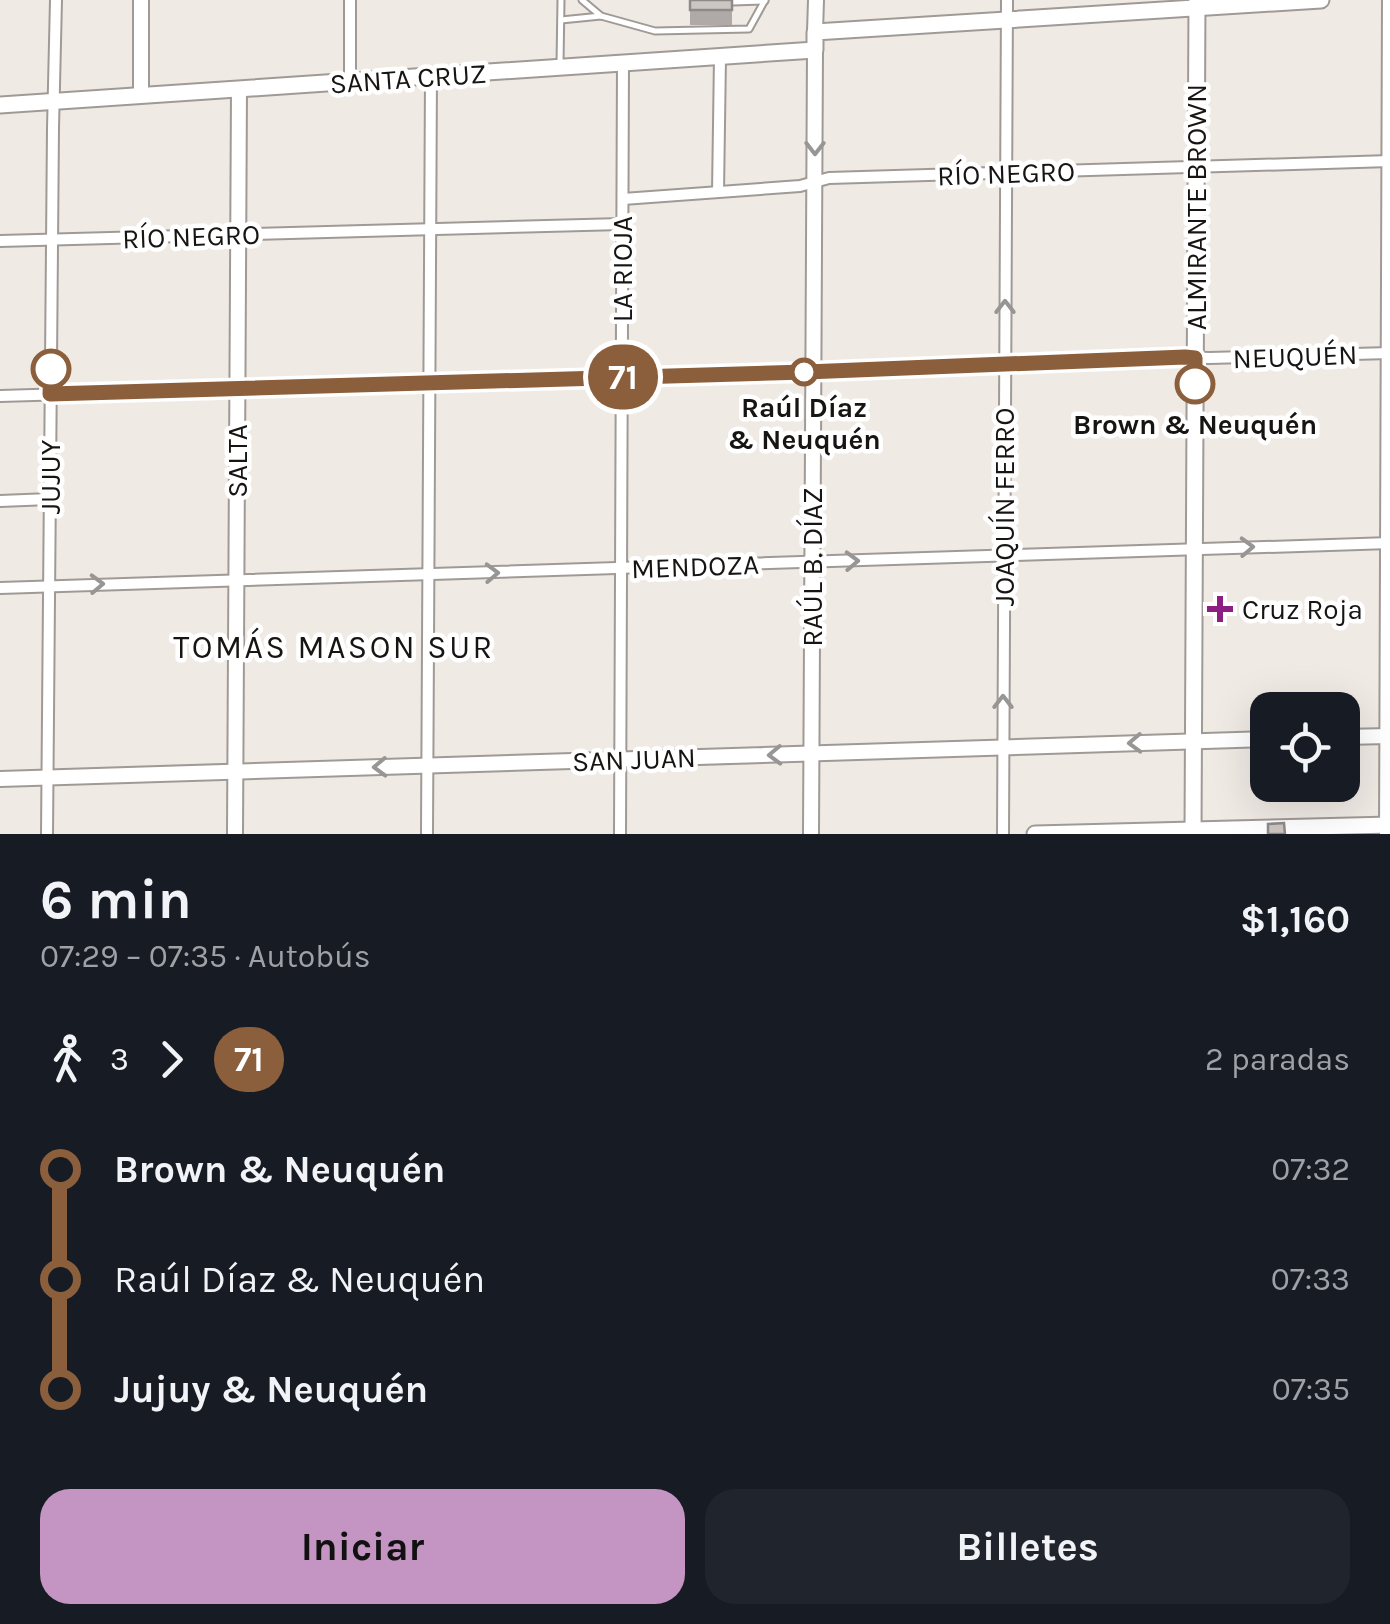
<!DOCTYPE html>
<html lang="es">
<head>
<meta charset="utf-8">
<style>
  body { margin:0; font-family:Karla,sans-serif; background:#20242c; color:#f1f3f6; height:100vh; display:flex; flex-direction:column; font-size:38px; white-space:nowrap }
  * { box-sizing:border-box; margin:0 }
  p { font-size:32px; color:#9ea1a6 }
  .icon { flex:none; width:55px; height:55px; fill:none; stroke:currentColor; stroke-width:2; stroke-linecap:round; stroke-linejoin:round }
  .map { position:relative; height:834px; overflow:hidden }
  .panel { display:flex; flex-direction:column; background:#171b24; flex:1 }
  .panel>* { flex:none }
  .badge { padding:0 20px; border-radius:32px; font-size:35px; line-height:65px }
  .buttons { position:absolute; left:1250px; top:692px; display:grid; gap:20px }
  .buttons a { display:grid; place-items:center; width:110px; height:110px; border-radius:20px; background:#171b24; box-shadow:0 10px 40px #0002; font-size:50px }
  .map>.badge { position:absolute; translate:-50% -50%; box-shadow:0 0 0 5px #fff }
  .legs { display:flex; align-items:center; gap:15px; height:110px; padding:0 40px; font-size:32px }
  .legs p { margin-inline-start:auto }
  .summary { display:flex; align-items:center; justify-content:space-between; height:170px; padding:0 40px }
  h1 { font-size:55px; font-weight:700; line-height:75px }
  .primary-button { display:flex; gap:20px; margin-top:auto; padding:20px 40px }
  .primary-button a { flex:1; height:115px; border-radius:30px; background:#c494c2; color:#111; font-size:40px; font-weight:700; line-height:115px; text-align:center }
  .primary-button a+a { background:#20242c; color:#f1f3f6 }
  ul { padding:0 40px; list-style:none }
  li { display:flex; align-items:center; gap:35px; height:110px; font-size:38px }
  li i { display:grid; place-items:center; width:15px; height:100%; margin:0 12px; background:currentColor }
  li i::after { content:''; width:25px; height:25px; margin:-12px; border:8px solid; border-radius:50%; background:#171b24 }
  li p { margin-inline-start:auto }
  li:first-child i { background:linear-gradient(#0000 50%,currentColor 0) }
  li:last-child i { background:linear-gradient(currentColor 50%,#0000 0) }
  .map>svg:first-child { display:block }
  .lines { fill:none; stroke-linecap:round; stroke-linejoin:round }
  .service-casing { stroke:#a09a96; stroke-width:9 }
  .minor-casing { stroke:#a09a96; stroke-width:14 }
  .tertiary-casing { stroke:#a09a96; stroke-width:18 }
  .secondary-casing { stroke:#a09a96; stroke-width:19 }
  .service { stroke:#fff; stroke-width:5 }
  .minor { stroke:#fff; stroke-width:10 }
  .tertiary { stroke:#fff; stroke-width:14 }
  .secondary { stroke:#fff; stroke-width:15 }
  .wall { fill:#afa9a7 }
  .building { fill:#ccc5c2; stroke:#8f8a88; stroke-width:2.5 }
  .oneway { stroke:#979695 }
  .line-1-casing { stroke:#fff; stroke-width:22 }
  .line-1 { stroke:#8b5e3c; stroke-width:15 }
  .stop-1-dot { fill:#fff; stroke:#8b5e3c; stroke-width:5 }
  .poi-dot { fill:#8e1f82; stroke:#fff; stroke-width:4 }
  .labels { text-anchor:middle; stroke-width:9; stroke-linejoin:round; paint-order:stroke }
  .street-label { font-size:28px; fill:#171514; stroke:#fff }
  .stop-label { font-size:28px; font-weight:bold; fill:#171514; stroke:#fff }
  .poi-label { font-size:28px; fill:#171514; stroke:#fff; text-anchor:start }
  .quarter-label { font-size:32px; letter-spacing:2.5px; fill:#171514; stroke:#fff }
</style>
</head>
<body>
<div class="map">
<svg width="1390" height="834" viewBox="0 0 1390 834">
  <rect width="100%" height="100%" fill="#f0eae5"/>
  <g class="lines">
    <g class="service-casing">
      <g id="service">
        <polyline points="582,0 601,16 655,31 749,29 765,0"/>
        <polyline points="732,2 765,1"/>
        <polyline points="561,20 601,16"/>
        <polyline points="560,64 561,0"/>
      </g>
    </g>
    <g class="minor-casing">
      <g id="minor">
        <polyline points="350,81 350,0"/>
        <polyline points="718,192 720,57"/>
        <polyline points="623,199 800,186 829,178 1390,161"/>
        <polyline points="0,241 622,224"/>
        <polyline points="0,396 806,372 1175,357 1210,358 1390,353"/>
        <polyline points="0,501 50,499"/>
        <polyline points="0,588 1390,543"/>
        <polyline points="47,834 53,128 56,0"/>
        <polyline points="427,834 431,76"/>
        <polyline points="620,834 623,63"/>
        <polyline points="1003,834 1007,0"/>
        <polyline points="1385,834 1388,0"/>
      </g>
    </g>
    <g class="tertiary-casing">
      <g id="tertiary">
        <polyline points="815,32 816,0"/>
        <polyline points="141,95 141,0"/>
        <polyline points="1342,737 1390,736"/>
        <polyline points="0,779 1268,739"/>
        <polyline points="235,834 239,89"/>
        <polyline points="811,834 815,50"/>
      </g>
    </g>
    <g class="secondary-casing">
      <g id="secondary">
        <polyline points="0,105 815,50 815,32 1321,0"/>
        <polyline points="1035,834 1390,825"/>
        <polyline points="1193,834 1197,0"/>
      </g>
    </g>
    <use href="#service" class="service"/>
    <use href="#minor" class="minor"/>
    <use href="#tertiary" class="tertiary"/>
    <use href="#secondary" class="secondary"/>
  </g>
  <rect class="wall" x="690" y="0" width="42" height="25"/>
  <g class="building">
    <rect x="690" y="0" width="42" height="10"/>
    <polygon points="1284,823 1285,834 1268,834 1268,824"/>
  </g>
  <defs><path id="oneway-chevron" d="M-2-3.5L2.5 0L-2 3.5" fill="none" stroke-width="1.6" stroke-linecap="round" stroke-linejoin="round" transform="scale(2.5)"/></defs>
  <g class="oneway">
    <use href="#oneway-chevron" transform="translate(815 148) rotate(90)"/>
    <use href="#oneway-chevron" transform="translate(1005 307) rotate(-90)"/>
    <use href="#oneway-chevron" transform="translate(1247 547) rotate(-2)"/>
    <use href="#oneway-chevron" transform="translate(852 561) rotate(-2)"/>
    <use href="#oneway-chevron" transform="translate(492 573) rotate(-2)"/>
    <use href="#oneway-chevron" transform="translate(97 584) rotate(-2)"/>
    <use href="#oneway-chevron" transform="translate(1003 702) rotate(-90)"/>
    <use href="#oneway-chevron" transform="translate(1135 743) rotate(178)"/>
    <use href="#oneway-chevron" transform="translate(775 755) rotate(178)"/>
    <use href="#oneway-chevron" transform="translate(380 767) rotate(178)"/>
  </g>
  <g class="lines">
    <g class="line-1-casing">
      <polyline id="line-1" points="51,369 50,394 806,372 1185,357 1195,358 1195,384"/>
    </g>
    <use href="#line-1" class="line-1"/>
  </g>
  <g class="stop-1-dot">
    <circle cx="51" cy="369" r="18"/>
    <circle cx="804" cy="372" r="12"/>
    <circle cx="1195" cy="384" r="18"/>
  </g>
  <path class="poi-dot" d="M1215 594h10v10h10v10h-10v10h-10v-10h-10v-10h10z"/>
  <g class="labels">
    <g class="street-label">
      <text transform="translate(408 78) rotate(-4)" y="10">SANTA CRUZ</text>
      <text transform="translate(1006 173) rotate(-2)" y="10">RÍO NEGRO</text>
      <text transform="translate(1196 207) rotate(-90)" y="10">ALMIRANTE BROWN</text>
      <text transform="translate(191 236) rotate(-2)" y="10">RÍO NEGRO</text>
      <text transform="translate(622 269) rotate(-90)" y="10">LA RIOJA</text>
      <text transform="translate(1295 356) rotate(-2)" y="10">NEUQUÉN</text>
      <text transform="translate(237 461) rotate(-90)" y="10">SALTA</text>
      <text transform="translate(50 477) rotate(-90)" y="10">JUJUY</text>
      <text transform="translate(1004 507) rotate(-90)" y="10">JOAQUÍN FERRO</text>
      <text transform="translate(695 566) rotate(-2)" y="10">MENDOZA</text>
      <text transform="translate(812 567) rotate(-90)" y="10">RAÚL B. DÍAZ</text>
      <text transform="translate(634 759) rotate(-2)" y="10">SAN JUAN</text>
    </g>
    <g class="stop-label">
      <text x="804" y="417">Raúl Díaz<tspan x="804" dy="32">&amp; Neuquén</tspan></text>
      <text x="1195" y="434">Brown &amp; Neuquén</text>
    </g>
    <g class="poi-label">
      <text x="1242" y="619">Cruz Roja</text>
    </g>
    <g class="quarter-label">
      <text x="334" y="658">TOMÁS MASON SUR</text>
    </g>
  </g>
</svg>
<div class="buttons">
<a><svg class="icon" aria-label="locate" viewBox="0 0 24 24"><circle cx="12" cy="12" r="6"/><path d="M12 2v4M12 18v4M2 12h4M18 12h4"/></svg></a>
</div>
<b class="badge" style="left:623px;top:377px;background:#8b5e3c;color:#fff">71</b>
</div>
<section class="panel">
<div class="summary"><div><h1>6 min</h1><p>07:29 – 07:35 · Autobús</p></div><b>$1,160</b></div>
<div class="legs"><svg class="icon" aria-label="walk" viewBox="0 0 24 24"><circle cx="13" cy="4" r="2"/><path d="M13 8l-2 6 4 7M11 14l-3 7M7 12l3-4h3l4 4"/></svg>3<svg class="icon" aria-label="forward" viewBox="0 0 24 24"><path d="M9 5l7 7-7 7"/></svg><b class="badge" style="background:#8b5e3c;color:#fff">71</b><p>2 paradas</p></div>
<ul>
<li><i style="color:#8b5e3c"></i><b>Brown &amp; Neuquén</b><p>07:32</p></li>
<li><i style="color:#8b5e3c"></i><span>Raúl Díaz &amp; Neuquén</span><p>07:33</p></li>
<li><i style="color:#8b5e3c"></i><b>Jujuy &amp; Neuquén</b><p>07:35</p></li>
</ul>
<div class="primary-button"><a>Iniciar</a><a>Billetes</a></div>
</section>
</body>
</html>
